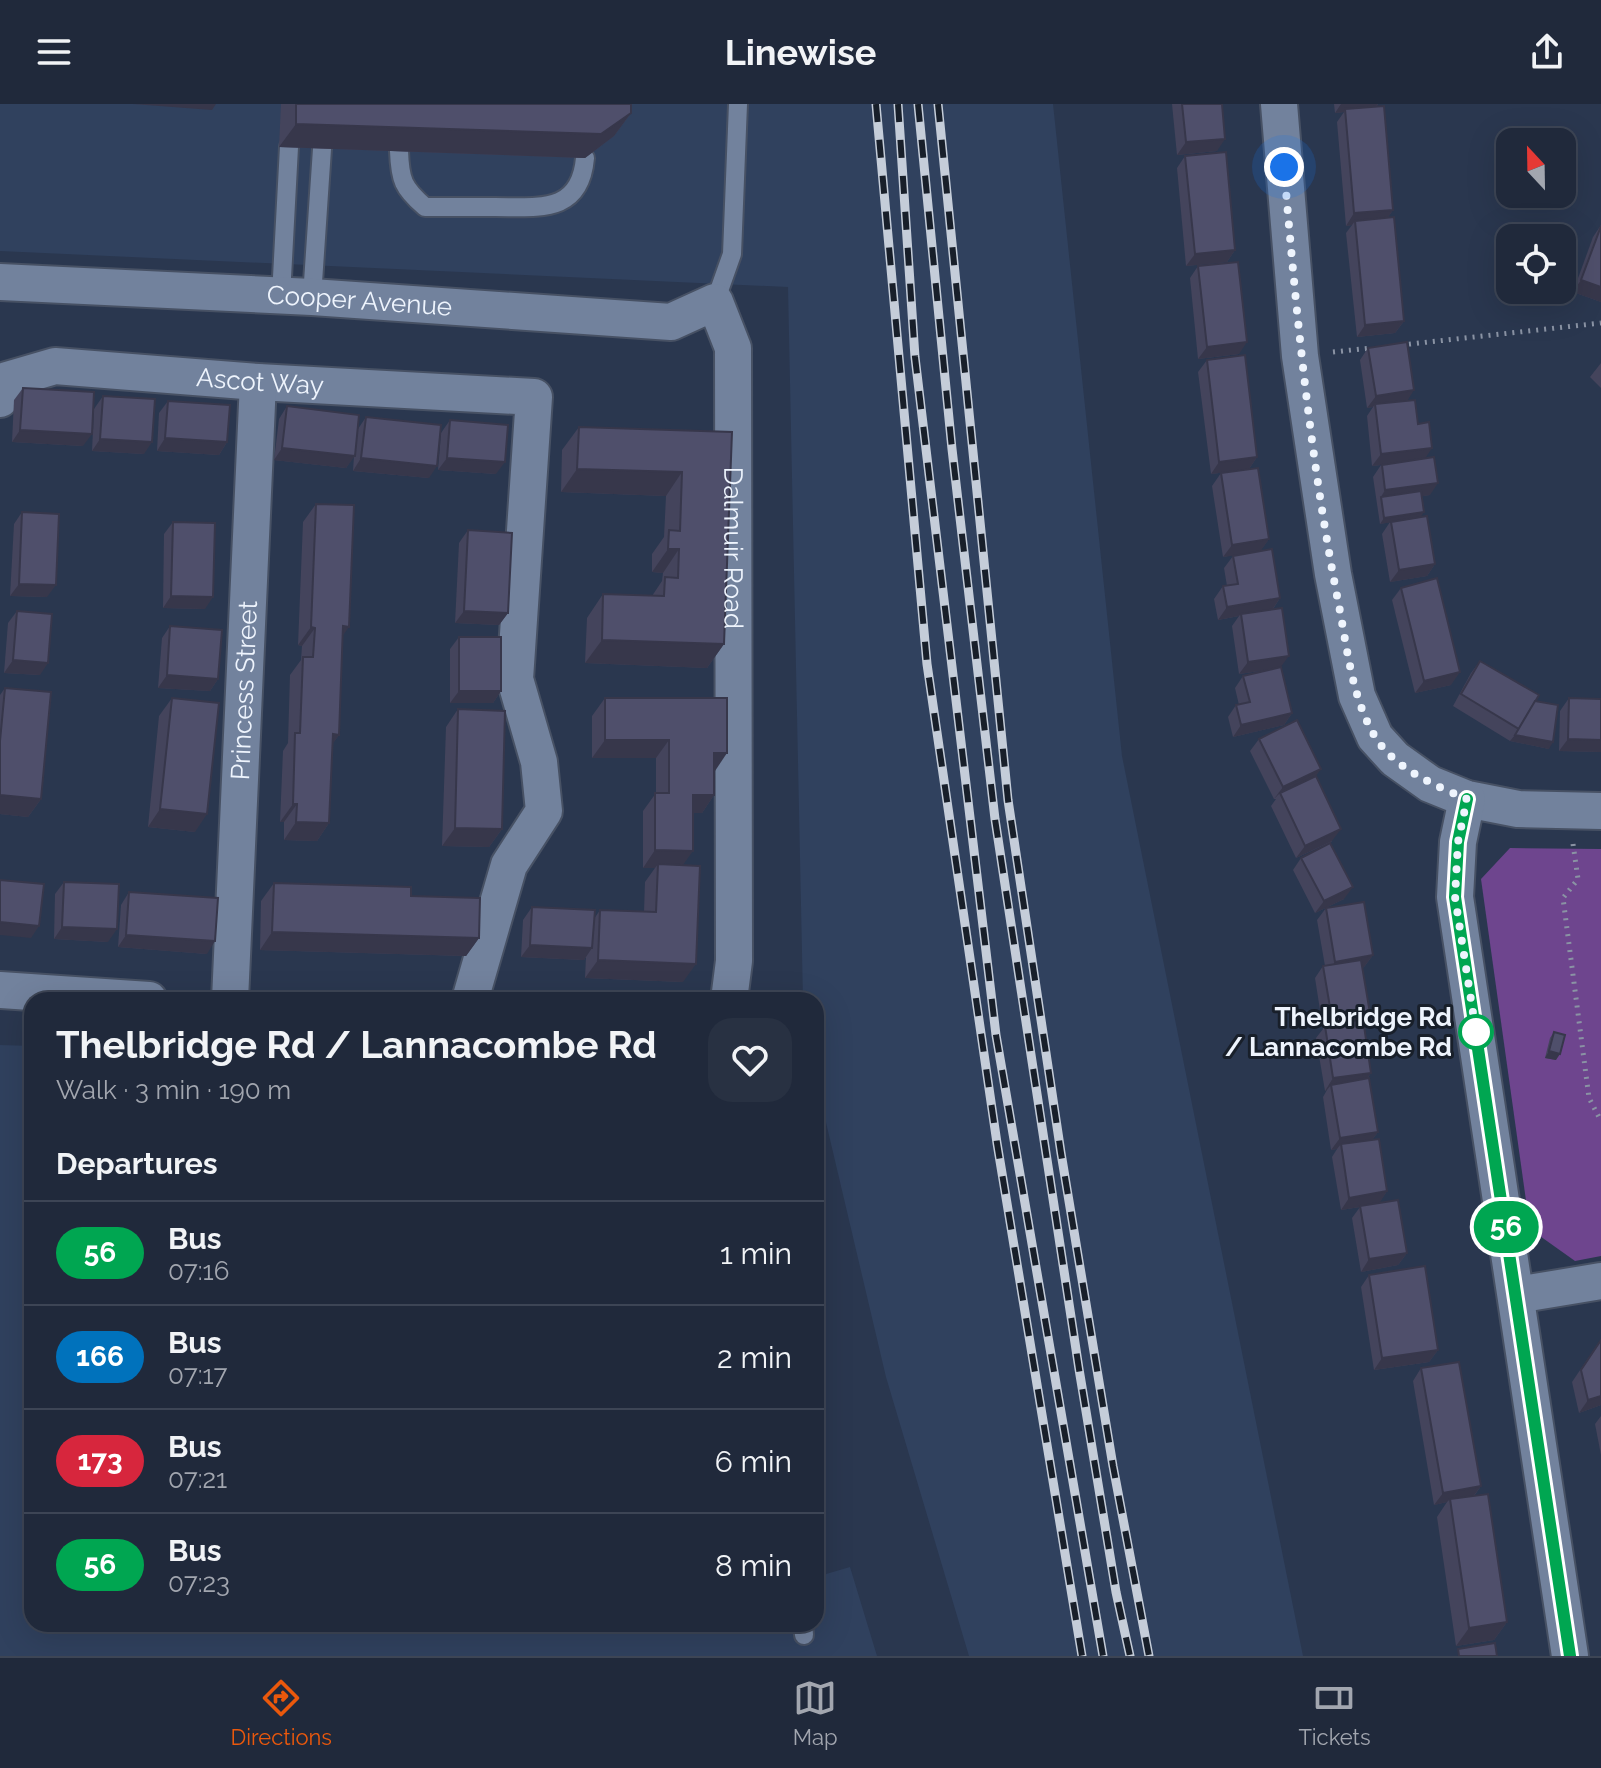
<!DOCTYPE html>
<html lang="en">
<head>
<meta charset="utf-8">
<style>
  body { margin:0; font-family:Raleway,sans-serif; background:#283142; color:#f1f3f6; height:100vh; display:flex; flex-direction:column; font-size:30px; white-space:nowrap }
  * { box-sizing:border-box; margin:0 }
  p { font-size:26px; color:#a2a6af }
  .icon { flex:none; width:44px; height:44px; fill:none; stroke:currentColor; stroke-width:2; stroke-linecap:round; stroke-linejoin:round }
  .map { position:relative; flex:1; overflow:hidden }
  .drawer { position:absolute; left:24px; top:888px; width:800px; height:640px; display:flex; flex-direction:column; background:#20293b; border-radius:24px; box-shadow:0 8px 32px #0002,0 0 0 2px #3d4555 }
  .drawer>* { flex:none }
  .badge { padding:0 16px; border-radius:26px; font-size:28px; line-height:52px }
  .needle { width:52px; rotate:338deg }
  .fabs { position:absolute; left:1496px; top:24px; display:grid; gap:16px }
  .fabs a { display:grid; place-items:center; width:80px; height:80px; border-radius:16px; background:#20293b; box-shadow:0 8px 32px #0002,0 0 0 2px #3d4555; font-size:40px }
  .you { position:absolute; width:40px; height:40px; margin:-20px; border:6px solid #fff; border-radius:50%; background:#1a73e8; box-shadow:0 0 0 12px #1a73e833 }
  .map>.badge { position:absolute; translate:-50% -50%; box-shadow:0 0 0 4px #fff }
  h2 { padding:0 32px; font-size:30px; line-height:72px }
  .round { display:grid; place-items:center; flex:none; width:84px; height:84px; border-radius:24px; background:#283142 }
  .overview { display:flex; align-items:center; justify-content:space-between; height:136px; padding:0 32px }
  h1 { font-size:38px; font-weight:700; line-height:60px }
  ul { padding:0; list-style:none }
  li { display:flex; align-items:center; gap:24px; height:104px; padding:0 32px; border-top:2px solid #3d4555 }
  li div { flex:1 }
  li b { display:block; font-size:30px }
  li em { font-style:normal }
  li .badge { min-width:88px; font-weight:700; text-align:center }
  header { display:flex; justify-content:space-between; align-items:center; height:104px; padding:0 32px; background:#20293b; font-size:36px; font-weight:700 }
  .dock { display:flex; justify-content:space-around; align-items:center; height:112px; border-top:2px solid #3d4555; background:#20293b; font-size:22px; color:#a2a6af }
  .dock a { display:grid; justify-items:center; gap:4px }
  .dock .active { color:#ea580c }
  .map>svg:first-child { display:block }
  .built { fill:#30415e }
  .green { fill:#6e458e }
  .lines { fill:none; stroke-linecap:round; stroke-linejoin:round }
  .service-casing { stroke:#475164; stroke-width:22 }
  .minor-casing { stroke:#475164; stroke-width:40 }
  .path { stroke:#8a93a4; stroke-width:5; stroke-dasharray:2 6; stroke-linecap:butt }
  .service { stroke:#72829d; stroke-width:18 }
  .minor { stroke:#72829d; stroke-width:36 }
  .rail-casing { stroke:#c5cdd9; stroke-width:9 }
  .rail { stroke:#181f2a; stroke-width:6; stroke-dasharray:18; stroke-linecap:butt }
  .wall { fill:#44445c }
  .shaded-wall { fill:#37374b }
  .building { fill:#4f4f6b; stroke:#37374b; stroke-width:2 }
  .line-casing { stroke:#fff; stroke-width:18 }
  .line { stroke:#00a651; stroke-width:12 }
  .walk { stroke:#eef4fd; stroke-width:8; stroke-dasharray:0 14.4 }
  .stop-dot { fill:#fff; stroke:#00a651; stroke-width:4 }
  .labels { text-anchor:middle; stroke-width:6; stroke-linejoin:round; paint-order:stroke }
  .street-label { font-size:26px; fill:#eef4fd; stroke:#181f2a }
  .stop-label { font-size:26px; font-weight:bold; fill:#eef4fd; stroke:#181f2a; text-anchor:end }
</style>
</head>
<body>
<header><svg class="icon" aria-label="menu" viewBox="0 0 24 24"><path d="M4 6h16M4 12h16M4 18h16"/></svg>Linewise<svg class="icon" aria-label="share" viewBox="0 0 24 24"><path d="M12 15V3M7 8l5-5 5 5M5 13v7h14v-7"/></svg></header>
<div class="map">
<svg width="1601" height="1552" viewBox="0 0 1601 1552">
  <rect width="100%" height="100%" fill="#2a374f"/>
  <g class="built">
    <polygon points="0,0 1053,0 1122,652 1303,1552 969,1552 886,1273 816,976 816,896 803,896 788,183 0,147"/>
    <polygon points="0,941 32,942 32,1520 816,1520 816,1473 850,1463 877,1552 0,1552"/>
  </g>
  <polygon class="green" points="1510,744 1601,745 1601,1152 1575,1157 1530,1125 1481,775"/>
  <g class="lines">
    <g class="service-casing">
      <g id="service">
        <path d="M399 47C400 76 403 84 425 103 448 103 472 103 495 103 539 103 580 110 585 54"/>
        <polyline points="281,192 289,43"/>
        <polyline points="312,193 322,45"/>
        <polyline points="715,198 732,150 738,0"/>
        <polyline points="803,1520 804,1531"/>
      </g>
    </g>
    <g class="minor-casing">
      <g id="minor">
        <polyline points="1279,0 1300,252 1333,470 1357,592 1375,633 1395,655 1430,680 1467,695 1518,705 1601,707"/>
        <path id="s1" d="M0 178 312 193 671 218 715 198 733 244 734 857 729 896"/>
        <path id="s2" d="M0 295 7 276 55 262 258 278 534 293 515 575 539 658 544 707 509 761 470 896"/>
        <polyline points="1467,695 1458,738 1455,793 1570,1552"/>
        <polyline points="0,886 149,896"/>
        <path id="s3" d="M230 896 258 278"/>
        <polyline points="1517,1191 1601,1177"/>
      </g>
    </g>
    <g class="path">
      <polyline points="1401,241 1601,219"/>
      <polyline points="1333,248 1371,244"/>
      <polyline points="1573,740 1578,775 1563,794 1589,994 1601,1017"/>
    </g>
    <use href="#service" class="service"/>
    <use href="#minor" class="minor"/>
    <g class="rail-casing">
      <g id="rail">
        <polyline points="876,0 927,560 997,1039 1082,1552"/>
        <polyline points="898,0 915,253 996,931 1103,1552"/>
        <polyline points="918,0 952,345 995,715 1079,1265 1116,1488 1130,1552"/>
        <polyline points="938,0 1008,696 1061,1049 1113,1362 1149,1552"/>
      </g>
    </g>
    <use href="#rail" class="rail"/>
  </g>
  <g class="wall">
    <polygon points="281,0 631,0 631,9 614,32 585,54 279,43"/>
    <polygon points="1172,0 1222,0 1217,47 1177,51"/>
    <polygon points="1334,0 1378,0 1377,2 1393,106 1388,113 1404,217 1395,229 1357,233 1346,129 1352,121 1346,122 1337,18 1344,8 1335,9"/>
    <polygon points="1185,52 1235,146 1227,158 1186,162 1177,64"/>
    <polygon points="1601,121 1601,198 1573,188 1593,133"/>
    <polygon points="1198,162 1239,250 1198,255 1190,174"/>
    <polygon points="1368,244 1407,296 1418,320 1425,354 1430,391 1422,392 1421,413 1435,460 1427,472 1390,478 1382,430 1390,418 1380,420 1373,373 1381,361 1372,362 1367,312 1373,303 1367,304 1360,256"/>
    <polygon points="1207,256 1257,353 1249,365 1269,435 1260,447 1280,494 1273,505 1281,563 1292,609 1284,621 1233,633 1228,613 1236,601 1239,601 1235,584 1243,572 1267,566 1239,570 1232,522 1239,512 1218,516 1214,495 1223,482 1227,482 1224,464 1233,452 1234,451 1223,453 1212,382 1221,369 1235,367 1211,370 1198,268"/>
    <polygon points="1601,259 1601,284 1590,273"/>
    <polygon points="23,284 83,342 12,338 14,296"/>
    <polygon points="103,292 144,350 92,347 94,305"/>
    <polygon points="168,297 227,338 219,351 157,347 159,309"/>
    <polygon points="287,302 358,325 366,313 429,374 353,367 354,352 346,364 274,356 279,315"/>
    <polygon points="450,316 496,370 438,366 441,329"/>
    <polygon points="579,323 732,328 724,540 707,564 585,559 587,514 603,490 652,492 662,477 663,469 652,468 652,450 664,433 666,392 561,388 562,346"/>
    <polygon points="316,400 342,532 339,631 332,640 329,719 317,737 284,736 284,718 280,718 283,647 288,639 290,571 301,556 302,542 298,541 303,418"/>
    <polygon points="22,408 47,493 10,492 14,420"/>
    <polygon points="173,418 205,505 163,504 164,430"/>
    <polygon points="468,426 508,509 499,521 455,519 459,439"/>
    <polygon points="1401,484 1451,581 1415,589 1392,496"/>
    <polygon points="17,507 40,571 4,569 8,519"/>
    <polygon points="170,522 218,575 210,587 158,584 162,534"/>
    <polygon points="459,533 501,587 493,599 450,599 450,545"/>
    <polygon points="1480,557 1535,597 1549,645 1510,637 1453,602 1471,569"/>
    <polygon points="5,584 41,695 28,713 0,710 0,591"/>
    <polygon points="172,594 195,728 148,723 159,612"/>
    <polygon points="605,594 714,667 714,691 702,709 693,709 682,761 683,878 585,874 586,853 584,856 521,853 523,816 532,803 594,815 600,806 644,808 645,778 655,764 643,764 643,707 656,689 656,654 592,654 592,612"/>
    <polygon points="1569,594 1601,595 1601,648 1559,647 1560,607"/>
    <polygon points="458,605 502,725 489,743 442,742 446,623"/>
    <polygon points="1259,635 1315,672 1332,737 1330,739 1344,795 1315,809 1293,766 1301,754 1329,739 1296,754 1271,702 1276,695 1274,695 1250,647"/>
    <polygon points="64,778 108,838 54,835 55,790"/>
    <polygon points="274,779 411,792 479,834 466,852 260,846 261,797"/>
    <polygon points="129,788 207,850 118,843 121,801"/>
    <polygon points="1326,804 1373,851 1364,863 1362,864 1363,919 1371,969 1367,975 1378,1028 1372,1036 1387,1087 1379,1099 1407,1149 1398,1161 1361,1168 1352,1114 1360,1103 1341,1106 1332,1053 1337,1045 1331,1046 1323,993 1327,986 1325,987 1316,934 1323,925 1315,874 1323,862 1325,862 1317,816"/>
    <polygon points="1554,928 1556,956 1545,954 1550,934"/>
    <polygon points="1369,1171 1438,1246 1429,1258 1374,1266 1361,1183"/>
    <polygon points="1601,1235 1601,1301 1579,1309 1572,1278"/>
    <polygon points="1421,1264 1481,1382 1474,1392 1507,1518 1494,1536 1456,1542 1437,1413 1447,1398 1434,1401 1413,1277"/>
    <polygon points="1601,1312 1601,1351 1595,1320"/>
  </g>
  <g class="shaded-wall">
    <polygon points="133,0 216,0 212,6"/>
    <polygon points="1341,0 1378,0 1374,5 1345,5 1344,8 1335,9"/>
    <polygon points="631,9 614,32 585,54 279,43 296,20"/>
    <polygon points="1225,35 1217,47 1177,51 1186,38"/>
    <polygon points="1393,106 1385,118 1355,117 1352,121 1346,122 1354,109"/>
    <polygon points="1235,146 1227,158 1186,162 1195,150"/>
    <polygon points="1581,176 1601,183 1601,198 1573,188"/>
    <polygon points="1404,217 1395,229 1357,233 1365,221"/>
    <polygon points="1247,238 1239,250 1198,255 1207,243"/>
    <polygon points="1414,286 1406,299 1375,300 1373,303 1367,304 1376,292"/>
    <polygon points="20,326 92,330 83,342 12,338"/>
    <polygon points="165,334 227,338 219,351 157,347"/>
    <polygon points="100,335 152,338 144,350 92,347"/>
    <polygon points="282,344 355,352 346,364 274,356"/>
    <polygon points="1432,344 1424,356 1372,362 1381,350"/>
    <polygon points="1257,353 1249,365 1211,370 1219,358"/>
    <polygon points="361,354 437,362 429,374 353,367"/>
    <polygon points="447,354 505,358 496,370 438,366"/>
    <polygon points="577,365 682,368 666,392 561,388"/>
    <polygon points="1438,379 1430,391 1382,398 1381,393 1385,386"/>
    <polygon points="1424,408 1420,414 1380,420 1384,414"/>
    <polygon points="1269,435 1260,448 1223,453 1232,441"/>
    <polygon points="668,445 679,445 663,469 652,468"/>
    <polygon points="1435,460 1427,472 1390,478 1399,466"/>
    <polygon points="19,480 56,481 47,493 10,492"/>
    <polygon points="171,492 213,493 205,505 163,504"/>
    <polygon points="1280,494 1272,506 1241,510 1239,512 1218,516 1227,503"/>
    <polygon points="464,507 508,509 499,521 455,519"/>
    <polygon points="343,522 349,523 336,541"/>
    <polygon points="311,523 315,524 302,542 298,541"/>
    <polygon points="602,536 724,540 707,564 585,559"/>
    <polygon points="1289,552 1280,564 1239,570 1248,558"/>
    <polygon points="13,556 48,559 40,571 4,569"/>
    <polygon points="1460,568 1451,581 1415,589 1424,577"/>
    <polygon points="167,571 218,575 210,587 158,584"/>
    <polygon points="459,587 501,587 493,599 450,599"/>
    <polygon points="1292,609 1284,621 1233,633 1241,621"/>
    <polygon points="333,630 339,631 326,649"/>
    <polygon points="1515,631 1553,638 1549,645 1510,637"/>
    <polygon points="1568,635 1601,636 1601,648 1559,647"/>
    <polygon points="605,636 669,636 656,654 592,654"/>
    <polygon points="714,649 727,649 715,667"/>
    <polygon points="1321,665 1312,677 1280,689 1274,695 1283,683"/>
    <polygon points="0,691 41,695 28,713 0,710"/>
    <polygon points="693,691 714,691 702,709 680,709"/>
    <polygon points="293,700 297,700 284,718 280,718"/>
    <polygon points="160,705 207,710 195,728 148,723"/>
    <polygon points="296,718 329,719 317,737 284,736"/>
    <polygon points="455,724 502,725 489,743 442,742"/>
    <polygon points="1341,725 1332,737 1296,754 1305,742"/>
    <polygon points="655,746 693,747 680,765 658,760 655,764 643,764"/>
    <polygon points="1353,783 1344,795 1315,809 1324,797"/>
    <polygon points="0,818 39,822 31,834 0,831"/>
    <polygon points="62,823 117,825 108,838 54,835"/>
    <polygon points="272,828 479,834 466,852 260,846"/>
    <polygon points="126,831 215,837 207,850 118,843"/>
    <polygon points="530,841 592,844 584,856 521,853"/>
    <polygon points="1373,851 1364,863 1326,870 1335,858"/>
    <polygon points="598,856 696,860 683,878 585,874"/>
    <polygon points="1370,909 1361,922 1325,924 1332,915"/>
    <polygon points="1549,947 1560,950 1556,956 1545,954"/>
    <polygon points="1371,969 1363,981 1331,981 1327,986 1325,987 1333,974"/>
    <polygon points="1378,1028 1369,1040 1341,1040 1337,1045 1331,1046 1340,1034"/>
    <polygon points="1387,1087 1379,1100 1341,1106 1349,1094"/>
    <polygon points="1407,1149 1398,1161 1361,1168 1369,1155"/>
    <polygon points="1438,1246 1429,1258 1374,1266 1382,1254"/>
    <polygon points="1601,1292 1601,1301 1579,1309 1588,1296"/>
    <polygon points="1481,1382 1472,1394 1450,1395 1447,1398 1434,1401 1443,1389"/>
    <polygon points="1507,1518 1494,1536 1456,1542 1469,1524"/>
  </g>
  <g class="building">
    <polygon points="296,0 631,0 631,9 601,30 296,20"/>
    <polygon points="1182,0 1222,0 1225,35 1186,38"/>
    <polygon points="1384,2 1393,106 1354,109 1345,5"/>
    <polygon points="1226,48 1235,146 1195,150 1185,52"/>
    <polygon points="1394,113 1404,217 1365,221 1355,117"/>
    <polygon points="1601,122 1601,183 1581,176"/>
    <polygon points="1238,158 1247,238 1207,243 1198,162"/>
    <polygon points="1407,238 1414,286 1376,292 1368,244"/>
    <polygon points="1245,251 1257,353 1219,358 1207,256"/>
    <polygon points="23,284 94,288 92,330 20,326"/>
    <polygon points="103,292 155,295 152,338 100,335"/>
    <polygon points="1415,296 1418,320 1429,318 1432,344 1381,350 1375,300"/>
    <polygon points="168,297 230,301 227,338 165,334"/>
    <polygon points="287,302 359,311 355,352 282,344"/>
    <polygon points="366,313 441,321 437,362 361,354"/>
    <polygon points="450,316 508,321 505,358 447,354"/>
    <polygon points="579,323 732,328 724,540 602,536 603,490 664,492 665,473 678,474 679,445 668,445 669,426 680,427 682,368 577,365"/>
    <polygon points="1434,353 1438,379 1385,386 1382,361"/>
    <polygon points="1258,364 1269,435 1232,441 1221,369"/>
    <polygon points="1421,387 1424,408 1384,414 1381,393"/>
    <polygon points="316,400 354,401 349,523 343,522 339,631 333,630 329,719 296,718 297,700 293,700 295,629 300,629 303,553 313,553 315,524 311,523"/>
    <polygon points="22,408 59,410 56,481 19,480"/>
    <polygon points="1427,412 1435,460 1399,466 1391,418"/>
    <polygon points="173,418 215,419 213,493 171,492"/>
    <polygon points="468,426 512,429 508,509 464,507"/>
    <polygon points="1272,445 1280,494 1227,503 1223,482 1238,480 1233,452"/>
    <polygon points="1437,474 1460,568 1424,577 1401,484"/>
    <polygon points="1282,504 1289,552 1248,558 1241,510"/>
    <polygon points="17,507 52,510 48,559 13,556"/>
    <polygon points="170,522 222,526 218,575 167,571"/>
    <rect x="459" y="533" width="42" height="54"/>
    <polygon points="1480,557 1539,591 1519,625 1461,590"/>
    <polygon points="1281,563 1292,609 1241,621 1236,601 1250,598 1243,572"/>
    <polygon points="5,584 51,588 41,695 0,691 0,637"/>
    <polygon points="172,594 219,599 207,710 160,705"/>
    <polygon points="605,594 727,594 727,649 714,649 714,691 693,691 693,747 655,746 655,689 669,689 669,636 605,636"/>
    <polygon points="1569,594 1601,595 1601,636 1568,635"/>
    <polygon points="1535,597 1558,601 1553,638 1515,631"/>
    <polygon points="458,605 505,607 502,725 455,724"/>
    <polygon points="1297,616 1321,665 1283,683 1259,635"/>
    <polygon points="1316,672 1341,725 1305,742 1280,689"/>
    <polygon points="1330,739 1353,783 1324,797 1301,754"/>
    <polygon points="658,760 700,762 696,860 598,856 600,806 656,808"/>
    <polygon points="0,776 44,780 39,822 0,818"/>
    <polygon points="64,778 119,780 117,825 62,823"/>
    <polygon points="274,779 411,783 411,792 480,794 479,834 272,828"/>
    <polygon points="129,788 218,794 215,837 126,831"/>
    <polygon points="1364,798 1373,851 1335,858 1326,804"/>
    <polygon points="532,803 595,806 592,844 530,841"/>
    <polygon points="1361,856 1370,909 1332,915 1323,862"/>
    <polygon points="1363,915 1371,969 1333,974 1325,922"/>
    <polygon points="1554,928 1565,931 1560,950 1549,947"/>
    <polygon points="1369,974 1378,1028 1340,1034 1331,981"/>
    <polygon points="1379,1035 1387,1087 1349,1094 1341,1040"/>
    <polygon points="1398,1096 1407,1149 1369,1155 1360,1102"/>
    <polygon points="1425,1162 1438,1246 1382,1254 1369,1171"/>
    <polygon points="1601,1236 1601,1292 1588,1296 1581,1266"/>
    <polygon points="1459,1258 1481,1382 1443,1389 1421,1264"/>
    <polygon points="1488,1390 1507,1518 1469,1524 1450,1395"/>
    <polygon points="1495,1539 1497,1552 1459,1552 1458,1545"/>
  </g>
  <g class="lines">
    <g class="line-casing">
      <polyline id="line" points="1467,695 1458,738 1455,793 1570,1552"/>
    </g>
    <use href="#line" class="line"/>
    <path class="walk" d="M1284 63C1296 208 1310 353 1338 497 1347 541 1351 591 1374 631 1393 664 1434 681 1467 695L1458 738 1455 793 1476 928"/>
  </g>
  <circle class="stop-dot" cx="1476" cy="928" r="16"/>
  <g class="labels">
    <g class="street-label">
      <text dy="9" stroke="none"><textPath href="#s1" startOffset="360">Cooper Avenue</textPath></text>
      <text dy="9" stroke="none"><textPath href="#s2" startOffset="276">Ascot Way</textPath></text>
      <text dy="9" stroke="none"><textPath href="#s1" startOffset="970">Dalmuir Road</textPath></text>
      <text dy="9" stroke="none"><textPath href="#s3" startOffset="310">Princess Street</textPath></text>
    </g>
    <g class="stop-label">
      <text x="1452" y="922">Thelbridge Rd<tspan x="1452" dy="30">/ Lannacombe Rd</tspan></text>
    </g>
  </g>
</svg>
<div class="fabs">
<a><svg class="needle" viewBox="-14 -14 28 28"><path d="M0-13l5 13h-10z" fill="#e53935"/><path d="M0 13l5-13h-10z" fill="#a2a6af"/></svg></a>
<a><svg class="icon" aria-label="locate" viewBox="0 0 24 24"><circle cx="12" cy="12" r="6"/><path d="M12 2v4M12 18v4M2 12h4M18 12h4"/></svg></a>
</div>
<div class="you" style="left:1284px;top:63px"></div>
<b class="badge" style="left:1506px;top:1123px;background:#00a651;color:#fff">56</b>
<section class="drawer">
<div class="overview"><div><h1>Thelbridge Rd / Lannacombe Rd</h1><p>Walk · 3 min · 190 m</p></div><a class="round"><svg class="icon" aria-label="heart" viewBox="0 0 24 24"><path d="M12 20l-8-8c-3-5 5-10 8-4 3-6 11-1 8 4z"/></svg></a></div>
<h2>Departures</h2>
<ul>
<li><span class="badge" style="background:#00a651;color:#fff">56</span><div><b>Bus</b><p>07:16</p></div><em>1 min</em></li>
<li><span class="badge" style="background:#0072bc;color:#fff">166</span><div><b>Bus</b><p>07:17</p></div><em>2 min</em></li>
<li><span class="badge" style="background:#d7263d;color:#fff">173</span><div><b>Bus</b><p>07:21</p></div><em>6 min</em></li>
<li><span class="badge" style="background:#00a651;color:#fff">56</span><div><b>Bus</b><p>07:23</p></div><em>8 min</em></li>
</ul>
</section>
</div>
<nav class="dock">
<a class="active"><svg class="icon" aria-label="directions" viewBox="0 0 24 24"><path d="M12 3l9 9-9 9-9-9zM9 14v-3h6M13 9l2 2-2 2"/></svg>Directions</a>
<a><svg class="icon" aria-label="map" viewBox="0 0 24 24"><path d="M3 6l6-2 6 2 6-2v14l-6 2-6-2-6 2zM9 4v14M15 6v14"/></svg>Map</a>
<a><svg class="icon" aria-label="tickets" viewBox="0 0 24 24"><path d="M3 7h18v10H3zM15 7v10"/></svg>Tickets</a>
</nav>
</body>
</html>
